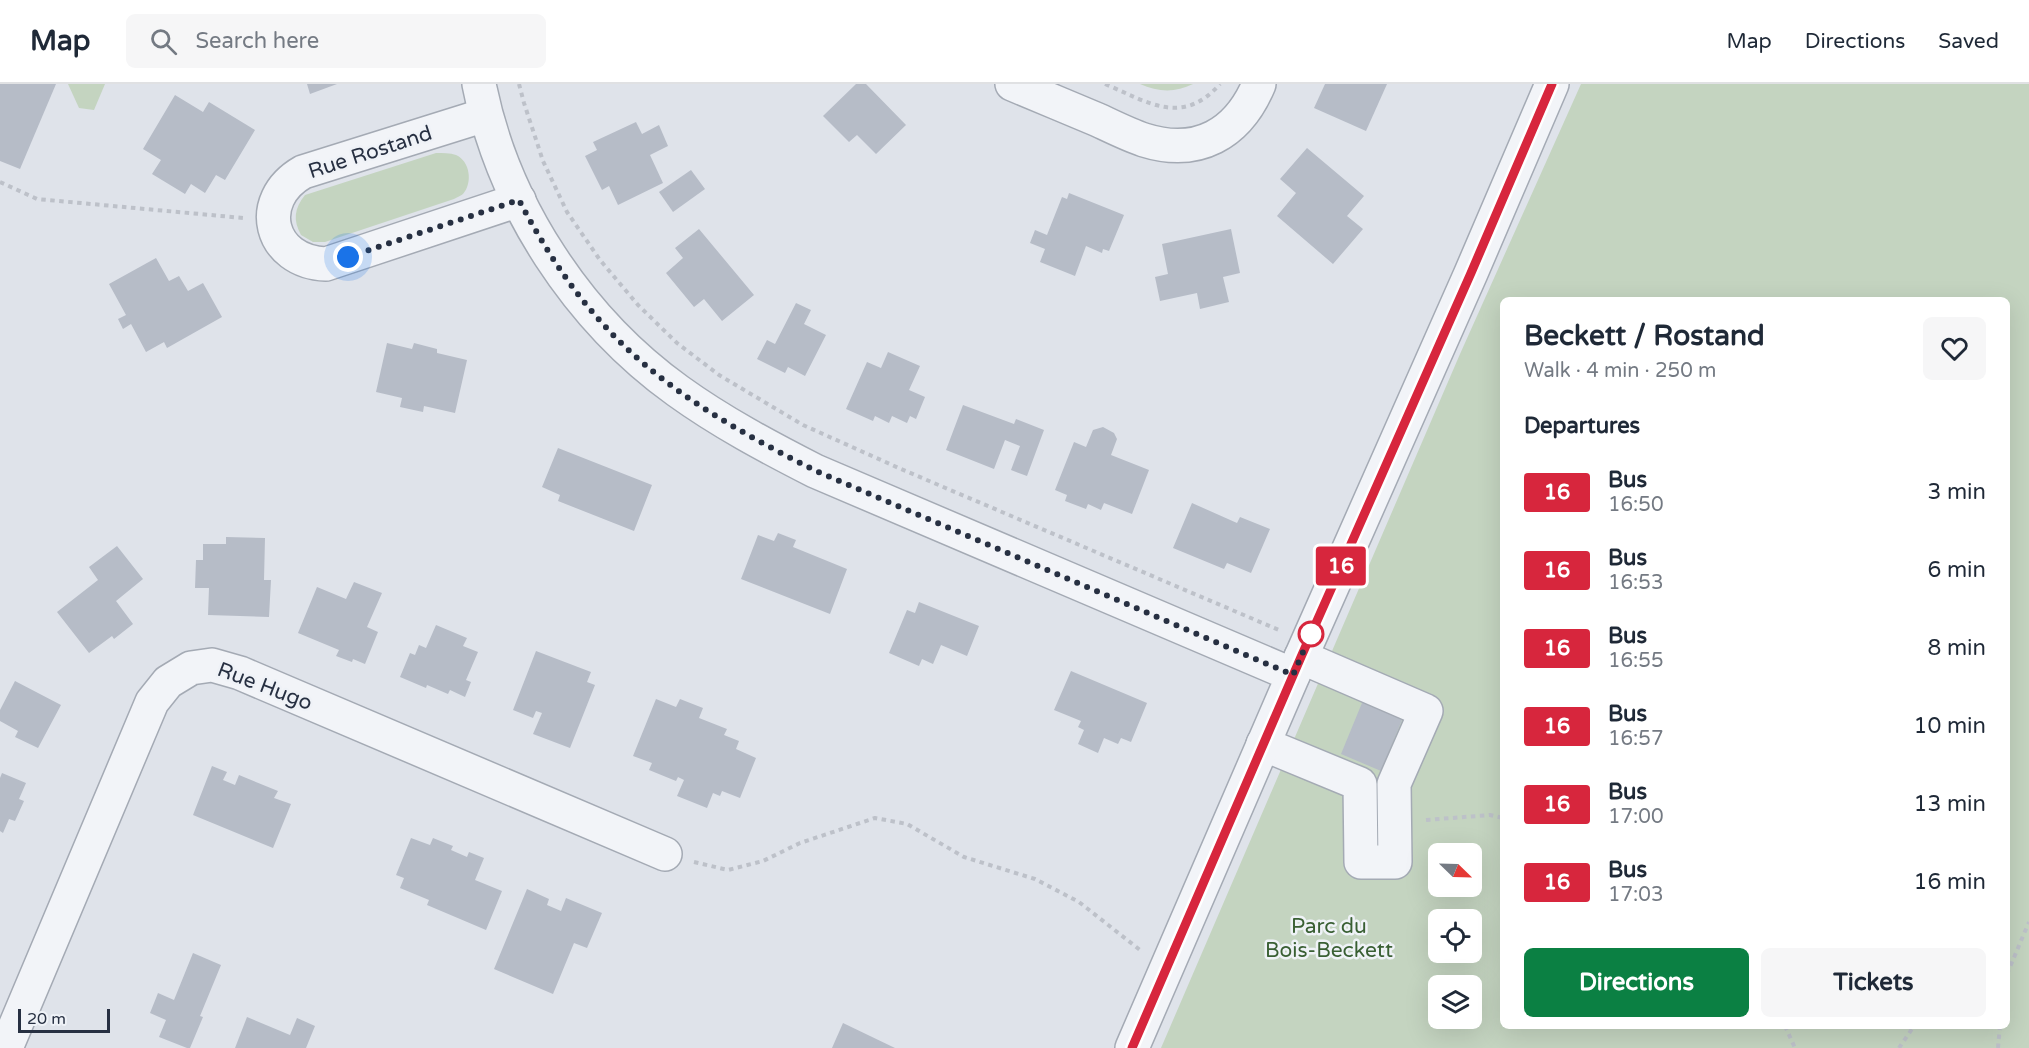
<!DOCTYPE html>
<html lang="en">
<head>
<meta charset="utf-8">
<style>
  body { margin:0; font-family:"Varela Round",sans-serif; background:#f6f6f7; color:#1f2937; height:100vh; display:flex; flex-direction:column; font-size:22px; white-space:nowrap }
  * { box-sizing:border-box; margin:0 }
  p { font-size:20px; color:#747a83 }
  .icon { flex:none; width:33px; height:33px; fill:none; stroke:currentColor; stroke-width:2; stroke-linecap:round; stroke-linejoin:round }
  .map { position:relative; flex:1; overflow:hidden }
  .sheet { position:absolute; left:1500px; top:213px; width:510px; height:732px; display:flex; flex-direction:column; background:#fff; border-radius:9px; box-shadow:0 6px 24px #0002 }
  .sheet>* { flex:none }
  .badge { padding:0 12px; border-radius:4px; font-size:21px; line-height:39px }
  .needle { width:39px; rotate:113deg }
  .fabs { position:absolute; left:1428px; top:759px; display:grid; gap:12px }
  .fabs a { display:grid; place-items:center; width:54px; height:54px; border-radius:9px; background:#fff; box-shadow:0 6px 24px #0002; font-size:30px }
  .scale { position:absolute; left:18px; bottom:15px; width:92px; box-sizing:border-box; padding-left:6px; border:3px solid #273042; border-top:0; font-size:16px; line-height:21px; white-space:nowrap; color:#273042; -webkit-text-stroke:4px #eff2f7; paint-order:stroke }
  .you { position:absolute; width:30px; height:30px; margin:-15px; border:4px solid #fff; border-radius:50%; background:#1a73e8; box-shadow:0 0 0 9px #1a73e833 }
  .map>.badge { position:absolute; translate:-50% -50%; box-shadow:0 0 0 3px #fff }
  h2 { padding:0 24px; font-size:22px; line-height:54px }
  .round { display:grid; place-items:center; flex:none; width:63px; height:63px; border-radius:9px; background:#f6f6f7 }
  .overview { display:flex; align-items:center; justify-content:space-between; height:102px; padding:0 24px }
  h1 { font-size:28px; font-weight:800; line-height:45px }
  .button { display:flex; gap:12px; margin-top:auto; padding:12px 24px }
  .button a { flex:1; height:69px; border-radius:9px; background:#0b8043; color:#fff; font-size:24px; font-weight:800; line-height:69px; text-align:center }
  .button a+a { background:#f6f6f7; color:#1f2937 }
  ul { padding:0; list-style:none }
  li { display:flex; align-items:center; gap:18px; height:78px; padding:0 24px }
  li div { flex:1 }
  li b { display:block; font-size:22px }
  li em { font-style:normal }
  li .badge { min-width:66px; font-weight:700; text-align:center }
  header { display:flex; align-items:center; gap:36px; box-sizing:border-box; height:84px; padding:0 30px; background:#fff; border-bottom:2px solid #e0e1e3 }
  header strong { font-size:28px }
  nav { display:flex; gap:33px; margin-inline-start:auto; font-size:21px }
  .search { width:420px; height:54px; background:#f6f6f7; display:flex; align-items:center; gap:15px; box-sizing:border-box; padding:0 21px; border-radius:9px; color:#747a83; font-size:22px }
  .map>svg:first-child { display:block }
  .green { fill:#c4d4c0; fill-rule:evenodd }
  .building { fill:#b6bcc7 }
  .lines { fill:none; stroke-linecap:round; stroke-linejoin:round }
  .minor-casing { stroke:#a4aab4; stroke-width:36 }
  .path { stroke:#bdc1c9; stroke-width:4; stroke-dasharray:4.5 4.5; stroke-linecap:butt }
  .minor { stroke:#f2f4f8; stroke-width:33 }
  .line-casing { stroke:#fff; stroke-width:14 }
  .line { stroke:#d7263d; stroke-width:9 }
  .walk { stroke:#273042; stroke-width:6; stroke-dasharray:0 10.8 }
  .stop-dot { fill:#fff; stroke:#d7263d; stroke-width:3 }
  .labels { text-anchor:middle; stroke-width:5; stroke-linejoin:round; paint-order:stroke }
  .street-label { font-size:21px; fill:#273042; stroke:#eff2f7 }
  .park-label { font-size:21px; fill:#395f33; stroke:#eff2f7 }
</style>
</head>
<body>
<header>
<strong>Map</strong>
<div class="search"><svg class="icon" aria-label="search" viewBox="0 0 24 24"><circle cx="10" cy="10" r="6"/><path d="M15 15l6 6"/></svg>Search here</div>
<nav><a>Map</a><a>Directions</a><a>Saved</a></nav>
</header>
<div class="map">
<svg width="2029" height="964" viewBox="0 0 2029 964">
  <rect width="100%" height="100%" fill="#dfe3ea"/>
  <g class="green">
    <polygon points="68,0 105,0 94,26 79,24"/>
    <path d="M1140 0H1193C1175 9 1158 8 1140 0Z"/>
    <path d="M1581 0H2029V964H1161L1460 270ZM1503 216H2007V942H1503ZM1438 770H1472V802H1438ZM1438 836H1472V868H1438ZM1438 902H1472V934H1438Z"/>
    <path d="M436 69C443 69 450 69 456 71 470 77 473 99 463 110 461 112 457 113 454 115L325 158H313L301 151C293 136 294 125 305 111Z"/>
  </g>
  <g class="building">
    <polygon points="0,0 56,0 20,85 0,77"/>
    <polygon points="307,0 337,0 310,10"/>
    <polygon points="856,0 866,0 906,41 876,70 857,51 849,58 823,32"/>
    <polygon points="1325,0 1387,0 1366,47 1314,24"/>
    <polygon points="175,11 203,28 209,18 255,46 225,96 216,91 205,109 191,100 185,110 152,90 161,76 143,65"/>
    <polygon points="636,38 642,50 659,41 668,62 650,71 663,99 618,121 609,102 602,106 585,72 597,66 593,58"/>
    <polygon points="1307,64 1364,112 1347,132 1363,145 1333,180 1277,132 1296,109 1280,95"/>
    <polygon points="691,86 705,105 673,128 659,108"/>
    <polygon points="1069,109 1124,131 1109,167 1103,165 1102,169 1086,162 1075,192 1040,178 1045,165 1030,159 1035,146 1047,151 1062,113 1067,115"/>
    <polygon points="699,145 754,211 722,237 704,215 694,223 666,189 683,174 675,164"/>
    <polygon points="1231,145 1240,189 1223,193 1229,218 1200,225 1197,209 1160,217 1155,193 1168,190 1162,160"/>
    <polygon points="156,174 169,197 179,192 188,207 203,199 222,233 167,264 164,258 146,268 131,240 123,245 118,235 126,231 109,200"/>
    <polygon points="796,219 811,226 804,240 826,251 805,292 788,283 785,289 757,275 767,256 775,260"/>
    <polygon points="387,259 412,265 414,259 437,265 437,269 467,276 455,329 424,322 423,328 400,323 402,314 376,308"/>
    <polygon points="888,268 920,282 909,306 925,313 916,335 910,332 907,339 892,332 889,339 875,332 873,337 846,325 867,278 881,284"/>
    <polygon points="963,321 1014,340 1016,335 1044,346 1027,392 1011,386 1020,362 1005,356 994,385 946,366"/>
    <polygon points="1103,343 1114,349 1117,355 1111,371 1149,386 1132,430 1104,419 1101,426 1088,420 1086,425 1065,417 1067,411 1055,406 1074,358 1086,363 1093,346"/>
    <polygon points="558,364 652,401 634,447 558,417 560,411 542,403"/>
    <polygon points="1192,419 1237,439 1240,433 1270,445 1251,489 1227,479 1224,485 1173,464"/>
    <polygon points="778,449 796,456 793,463 847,485 830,530 741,495 758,451 774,457"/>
    <polygon points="226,453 265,454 264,496 271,496 269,533 208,531 209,504 195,504 196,476 203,476 203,460 226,460"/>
    <polygon points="117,462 143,495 116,517 133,540 114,555 112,552 89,569 57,528 98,496 89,483"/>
    <polygon points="354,498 382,509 367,543 378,548 365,580 353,575 352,578 336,572 339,566 298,549 317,503 346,515"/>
    <polygon points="919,518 979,542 967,572 941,561 933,580 922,575 919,582 889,569 907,526 915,529"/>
    <polygon points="436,541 467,554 463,562 478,568 466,596 471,598 465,613 450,606 448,610 427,601 426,604 400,593 410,569 415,571 419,561 426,564"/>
    <polygon points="536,567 591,588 587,598 595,601 570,664 533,650 542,629 536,627 533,634 513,626"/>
    <polygon points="1071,587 1147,619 1131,658 1121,654 1118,660 1104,654 1098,669 1078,660 1084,646 1078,643 1081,637 1054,626"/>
    <polygon points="15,597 61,621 38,664 15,653 18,647 0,637 0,626"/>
    <polygon points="1364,614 1404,631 1381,687 1341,670"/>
    <polygon points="656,615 676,623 680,615 703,624 699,634 727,645 724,651 739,657 736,665 756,674 740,714 722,707 720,712 713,709 707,724 677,712 684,696 678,693 676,697 649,686 652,679 633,672"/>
    <polygon points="212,682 227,688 223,696 235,701 239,691 278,707 274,714 291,720 273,764 193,731"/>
    <polygon points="2,689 26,699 19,715 24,717 15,737 9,735 3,749 0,747 0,694"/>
    <polygon points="411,754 430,761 433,754 453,762 451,766 467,773 469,768 484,774 475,796 502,807 486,846 427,821 429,816 400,804 404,794 396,791"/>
    <polygon points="527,805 549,815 547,821 561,827 566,814 602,829 587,864 574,859 553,910 494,885"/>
    <polygon points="193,869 221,881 200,932 203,933 190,964 187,964 159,953 166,936 150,929 158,909 174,916"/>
    <polygon points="247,933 290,951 297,934 315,942 306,964 235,964"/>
    <polygon points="843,939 895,964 832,964"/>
  </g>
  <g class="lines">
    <g class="minor-casing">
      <g id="minor">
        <path d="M479 0C503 121 578 235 678 307 721 338 768 363 815 387L1293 591"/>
        <path d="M1012 0C1041 12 1069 24 1098 36 1113 43 1129 51 1144 56 1198 73 1238 50 1259 0"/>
        <path d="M485 31 303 88C254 116 269 178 326 180L519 116"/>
        <polyline points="1263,660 1360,700 1361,778 1395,778 1394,700 1426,627 1301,573"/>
        <polyline points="6,964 152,618 168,598 191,584 212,581 240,589 665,770"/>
        <polyline points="1132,964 1301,573 1471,189 1552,0"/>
      </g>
    </g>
    <g class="path">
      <polyline points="519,0 524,19 543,77 567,128 600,176 638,221 677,259 719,291 803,341 901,385 1279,546"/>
      <path d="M1105 0C1148 18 1182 43 1220 0"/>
      <polyline points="0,98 37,115 243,134"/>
      <polyline points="1426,736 1490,731 1503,734"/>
      <polyline points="694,778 728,786 763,777 800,759 875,734 907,740 964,773 1035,795 1079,818 1140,866"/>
      <polyline points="2007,890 2029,838"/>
      <polyline points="1785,942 1795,964"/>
      <polyline points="1899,964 1914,942"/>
      <polyline points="1998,964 2000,942"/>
    </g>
    <use href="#minor" class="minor"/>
  </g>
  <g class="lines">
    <g class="line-casing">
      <polyline id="line" points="1132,964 1301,573 1471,189 1552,0"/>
    </g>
    <use href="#line" class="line"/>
    <path class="walk" d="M348 173 519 116C542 160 569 203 603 240 661 305 739 348 816 387L1293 591 1311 550"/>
  </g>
  <circle class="stop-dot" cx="1311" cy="550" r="12"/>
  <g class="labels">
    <g class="street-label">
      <text transform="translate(370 68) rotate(-18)" y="7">Rue Rostand</text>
      <text transform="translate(265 602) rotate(21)" y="7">Rue Hugo</text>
    </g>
    <g class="park-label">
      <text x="1329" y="849">Parc du<tspan x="1329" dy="24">Bois-Beckett</tspan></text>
    </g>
  </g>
</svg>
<div class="fabs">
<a><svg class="needle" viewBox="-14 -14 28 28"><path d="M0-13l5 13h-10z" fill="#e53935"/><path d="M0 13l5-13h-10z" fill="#747a83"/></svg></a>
<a><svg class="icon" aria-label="locate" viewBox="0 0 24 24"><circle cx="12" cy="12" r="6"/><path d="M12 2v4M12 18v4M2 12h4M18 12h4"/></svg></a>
<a><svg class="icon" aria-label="layers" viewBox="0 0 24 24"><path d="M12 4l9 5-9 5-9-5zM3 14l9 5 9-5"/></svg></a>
</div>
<div class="scale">20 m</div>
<div class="you" style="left:348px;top:173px"></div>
<b class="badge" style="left:1341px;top:482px;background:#d7263d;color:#fff">16</b>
<section class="sheet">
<div class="overview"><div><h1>Beckett / Rostand</h1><p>Walk · 4 min · 250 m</p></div><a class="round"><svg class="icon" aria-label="heart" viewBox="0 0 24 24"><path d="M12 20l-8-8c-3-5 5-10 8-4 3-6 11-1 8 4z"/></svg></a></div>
<h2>Departures</h2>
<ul>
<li><span class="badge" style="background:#d7263d;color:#fff">16</span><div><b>Bus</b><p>16:50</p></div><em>3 min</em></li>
<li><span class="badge" style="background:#d7263d;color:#fff">16</span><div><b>Bus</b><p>16:53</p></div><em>6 min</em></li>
<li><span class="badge" style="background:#d7263d;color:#fff">16</span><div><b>Bus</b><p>16:55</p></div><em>8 min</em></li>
<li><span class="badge" style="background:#d7263d;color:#fff">16</span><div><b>Bus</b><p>16:57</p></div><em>10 min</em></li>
<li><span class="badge" style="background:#d7263d;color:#fff">16</span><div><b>Bus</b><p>17:00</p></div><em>13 min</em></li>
<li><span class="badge" style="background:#d7263d;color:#fff">16</span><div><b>Bus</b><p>17:03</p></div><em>16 min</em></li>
</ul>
<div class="button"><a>Directions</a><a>Tickets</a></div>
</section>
</div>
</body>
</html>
